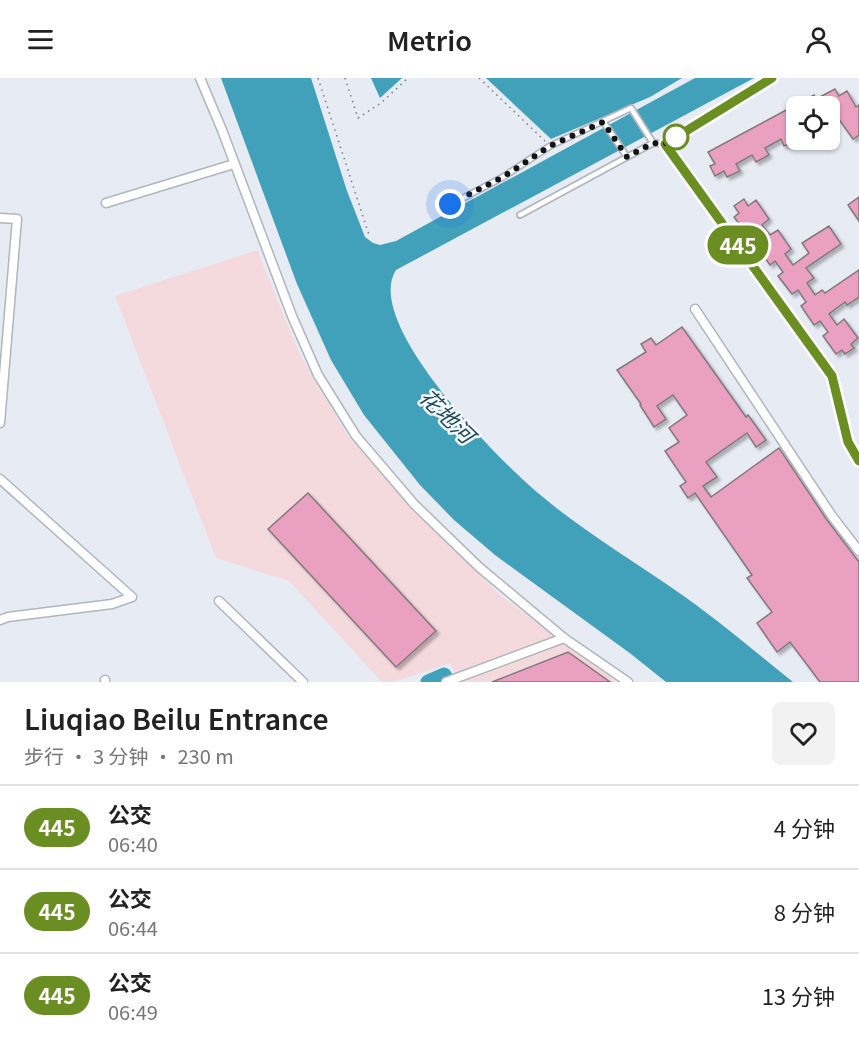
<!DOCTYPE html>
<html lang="zh">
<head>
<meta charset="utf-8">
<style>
  body { margin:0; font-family:Georgia,"Noto Sans SC",serif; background:#f2f2f2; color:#222; height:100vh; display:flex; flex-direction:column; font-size:22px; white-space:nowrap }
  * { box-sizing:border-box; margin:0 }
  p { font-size:20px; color:#767676 }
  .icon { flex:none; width:33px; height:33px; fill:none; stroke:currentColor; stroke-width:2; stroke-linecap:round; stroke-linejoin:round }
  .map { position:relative; height:604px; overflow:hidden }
  .details { display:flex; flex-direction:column; background:#fff; flex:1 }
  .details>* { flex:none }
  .badge { padding:0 12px; border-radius:20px; font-size:21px; line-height:39px }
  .tools { position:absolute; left:786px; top:18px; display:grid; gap:12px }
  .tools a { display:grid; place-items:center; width:54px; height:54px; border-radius:9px; background:#fff; box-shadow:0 2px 4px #0004; font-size:30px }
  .you { position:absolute; width:30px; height:30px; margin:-15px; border:4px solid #fff; border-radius:50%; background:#1a73e8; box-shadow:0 0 0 9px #1a73e833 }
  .map>.badge { position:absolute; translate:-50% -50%; box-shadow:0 0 0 3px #fff }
  .round { display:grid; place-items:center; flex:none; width:63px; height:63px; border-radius:9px; background:#f2f2f2 }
  .overview { display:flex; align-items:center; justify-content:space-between; height:102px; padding:0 24px }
  h1 { font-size:28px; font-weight:600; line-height:45px }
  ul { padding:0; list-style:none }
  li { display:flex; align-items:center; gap:18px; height:84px; padding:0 24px; border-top:2px solid #e0e0e0 }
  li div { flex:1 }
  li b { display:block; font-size:22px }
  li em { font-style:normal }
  li .badge { min-width:66px; font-weight:700; text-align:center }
  header { display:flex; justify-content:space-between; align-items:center; height:78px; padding:0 24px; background:#fff; font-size:27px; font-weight:600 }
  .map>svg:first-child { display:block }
  .commercial { fill:#f5dadd }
  .water { fill:#41a1ba }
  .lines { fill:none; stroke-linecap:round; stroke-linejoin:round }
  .river { stroke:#41a1ba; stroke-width:15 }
  .building { fill:#eaa0c0; stroke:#82787c; stroke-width:1.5; filter:url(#shadow) }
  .service-casing { stroke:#b1b5bd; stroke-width:8 }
  .minor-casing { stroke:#b1b5bd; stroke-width:11 }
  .path { stroke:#797c82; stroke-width:1.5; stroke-dasharray:1.5 4.5; stroke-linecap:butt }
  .service { stroke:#fff; stroke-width:4.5 }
  .minor { stroke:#fff; stroke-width:8 }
  .line-casing { stroke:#fff; stroke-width:14 }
  .line { stroke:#6b8e23; stroke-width:9 }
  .walk { stroke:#131417; stroke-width:6; stroke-dasharray:0 10.8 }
  .stop-dot { fill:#fff; stroke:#6b8e23; stroke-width:3 }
  .labels { text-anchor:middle; stroke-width:5; stroke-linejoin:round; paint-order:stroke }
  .water-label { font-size:22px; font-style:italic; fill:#204a55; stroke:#f6f9fe }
</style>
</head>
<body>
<header><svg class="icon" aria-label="menu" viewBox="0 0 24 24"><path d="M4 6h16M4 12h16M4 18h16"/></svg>Metrio<svg class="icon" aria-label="person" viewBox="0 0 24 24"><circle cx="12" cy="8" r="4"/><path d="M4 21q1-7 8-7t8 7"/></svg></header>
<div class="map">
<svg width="859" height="604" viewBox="0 0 859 604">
  <defs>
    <filter id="shadow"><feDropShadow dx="3" dy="3" stdDeviation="1.5" flood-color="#0004"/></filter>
  </defs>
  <rect width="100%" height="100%" fill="#e7ebf4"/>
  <polygon class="commercial" points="257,172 300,277 348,358 403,420 500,517 617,604 459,604 450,585 394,604 382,604 289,503 216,480 115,218"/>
  <g class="water">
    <path d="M221 0H311L347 113 365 159 373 165 380 167 396 163 695 0H754L396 192C362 245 499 382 538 415 580 451 629 480 675 512 716 540 754 573 793 604H666L631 576 495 477 454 442 420 407 364 337 331 282 297 206Z"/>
    <polygon points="371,0 402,0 380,20"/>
    <polygon points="486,0 682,0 650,19 551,61"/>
  </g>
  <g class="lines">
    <polyline class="river" points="428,604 444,597 448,604"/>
  </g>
  <g class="building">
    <polygon points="835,11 839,18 847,13 856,29 859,27 859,57 853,61 833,33 830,35 830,28 796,28 796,62 784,68 781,61 765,70 769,77 756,84 752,77 736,86 740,93 727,99 724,93 715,98 710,88 715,86 708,74 814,17 816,21"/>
    <polygon points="859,119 859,143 848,127"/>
    <polygon points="744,121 748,128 756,122 769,141 762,147 770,157 778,152 791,171 785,176 793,187 809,175 802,165 829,148 841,166 806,190 814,200 807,205 815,217 822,212 825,215 859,192 859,219 847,227 845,224 829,236 837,247 844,241 858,260 851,266 854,270 845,276 842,272 836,276 823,258 828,254 820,243 814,247 801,228 806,224 798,212 792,216 778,198 783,194 775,183 770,187 756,168 761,164 753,153 748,157 734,139 739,135 734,128"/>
    <polygon points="682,249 746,339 748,337 766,362 756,369 747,355 706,384 717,399 703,408 711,419 779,370 827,442 859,484 859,604 820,604 790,564 777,574 757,545 772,534 747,500 752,497 695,415 688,420 680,408 686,404 665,373 679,364 669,350 687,337 673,317 657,328 666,341 654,349 640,327 641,326 617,292 646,274 641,266 651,260 656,267"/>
    <polygon points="308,415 436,553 396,589 268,451"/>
    <polygon points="568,574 610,604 492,604"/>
  </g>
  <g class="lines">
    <g class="service-casing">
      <g id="service">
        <polyline points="603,43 627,79"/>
        <polyline points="450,127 503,99 550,68 631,30 653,65"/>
        <polyline points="520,137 653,65 665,66 772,0"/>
      </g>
    </g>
    <g class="minor-casing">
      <g id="minor">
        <polyline points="200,0 222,52 292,238 318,297 356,358 414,426 479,489 564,560 628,604"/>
        <path d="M665 66 827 290C844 319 839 354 859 383"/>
        <polyline points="106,125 234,86"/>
        <polyline points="0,140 17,141 0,345"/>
        <polyline points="695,231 832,438 859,473"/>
        <polyline points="0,401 132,519 112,526 8,539 0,542"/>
        <polyline points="219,523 303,604"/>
        <polyline points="105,602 105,604"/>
        <polyline points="446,604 564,560"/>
      </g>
    </g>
    <g class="path">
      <polyline points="318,0 369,157"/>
      <polyline points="345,0 358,40 381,25 408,0"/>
      <polyline points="479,0 545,63"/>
    </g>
    <use href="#service" class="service"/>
    <use href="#minor" class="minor"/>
  </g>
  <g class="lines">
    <g class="line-casing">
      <polyline id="line" points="772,0 665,66 832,298 848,364 859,383"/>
    </g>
    <use href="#line" class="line"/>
    <polyline class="walk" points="450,126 503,99 550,68 603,44 627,79 653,65 665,66 683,54 676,59"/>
  </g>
  <circle class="stop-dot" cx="676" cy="59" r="12"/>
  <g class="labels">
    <g class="water-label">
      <text transform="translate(447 338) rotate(44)" y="8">花地河</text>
    </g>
  </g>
</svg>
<div class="tools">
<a><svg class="icon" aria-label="locate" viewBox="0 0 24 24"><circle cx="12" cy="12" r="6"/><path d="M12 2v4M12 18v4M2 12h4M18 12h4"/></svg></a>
</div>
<div class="you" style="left:450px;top:126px"></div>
<b class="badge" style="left:738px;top:167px;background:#6b8e23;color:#fff">445</b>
</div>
<section class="details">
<div class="overview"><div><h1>Liuqiao Beilu Entrance</h1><p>步行 · 3 分钟 · 230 m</p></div><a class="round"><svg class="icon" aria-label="heart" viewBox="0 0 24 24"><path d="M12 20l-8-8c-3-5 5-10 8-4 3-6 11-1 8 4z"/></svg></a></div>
<ul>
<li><span class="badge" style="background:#6b8e23;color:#fff">445</span><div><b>公交</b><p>06:40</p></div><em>4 分钟</em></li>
<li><span class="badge" style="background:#6b8e23;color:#fff">445</span><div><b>公交</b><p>06:44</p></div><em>8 分钟</em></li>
<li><span class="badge" style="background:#6b8e23;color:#fff">445</span><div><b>公交</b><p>06:49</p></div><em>13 分钟</em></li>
</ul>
</section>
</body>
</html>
